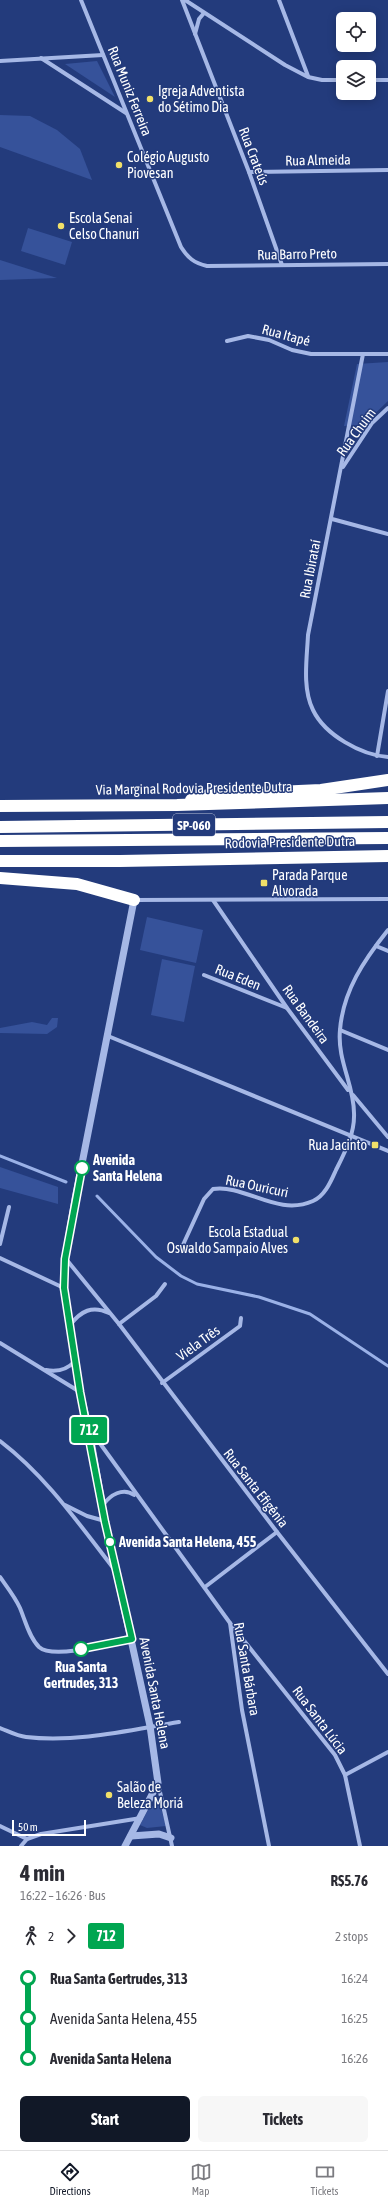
<!DOCTYPE html>
<html lang="en">
<head>
<meta charset="utf-8">
<style>
  body { margin:0; font-family:"Asap Condensed",sans-serif; background:#f7f7f7; color:#2b2b33; height:100vh; display:flex; flex-direction:column; font-size:15px; white-space:nowrap }
  * { box-sizing:border-box; margin:0 }
  p { font-size:13px; color:#7c7c81 }
  .icon { flex:none; width:22px; height:22px; fill:none; stroke:currentColor; stroke-width:2; stroke-linecap:round; stroke-linejoin:round }
  .map { position:relative; height:1846px; overflow:hidden }
  .side { display:flex; flex-direction:column; background:#fff; flex:1 }
  .side>* { flex:none }
  .badge { padding:0 8px; border-radius:3px; font-size:14px; line-height:26px }
  .tools { position:absolute; left:336px; top:12px; display:grid; gap:8px }
  .tools a { display:grid; place-items:center; width:40px; height:40px; border-radius:6px; background:#fff; box-shadow:0 2px 10px #0003; font-size:20px }
  .scale { position:absolute; left:12px; bottom:10px; width:74px; box-sizing:border-box; padding-left:4px; border:2px solid #fff; border-top:0; font-size:11px; line-height:14px; white-space:nowrap; color:#fff; -webkit-text-stroke:3px #233b7c; paint-order:stroke }
  .map>.badge { position:absolute; translate:-50% -50%; box-shadow:0 0 0 2px #fff }
  .legs { display:flex; align-items:center; gap:6px; height:44px; padding:0 20px; font-size:13px }
  .legs p { margin-inline-start:auto }
  .overview { display:flex; align-items:center; justify-content:space-between; height:68px; padding:0 20px }
  h1 { font-size:22px; font-weight:700; line-height:30px }
  .button { display:flex; gap:8px; margin-top:auto; padding:8px 20px }
  .button a { flex:1; height:46px; border-radius:6px; background:#111827; color:#fff; font-size:16px; font-weight:700; line-height:46px; text-align:center }
  .button a+a { background:#f7f7f7; color:#2b2b33 }
  ul { padding:0 20px; list-style:none }
  li { display:flex; align-items:center; gap:14px; height:40px; font-size:15px }
  li i { display:grid; place-items:center; width:6px; height:100%; margin:0 5px; background:currentColor }
  li i::after { content:''; width:10px; height:10px; margin:-5px; border:3px solid; border-radius:50%; background:#fff }
  li p { margin-inline-start:auto }
  li:first-child i { background:linear-gradient(#0000 50%,currentColor 0) }
  li:last-child i { background:linear-gradient(currentColor 50%,#0000 0) }
  .dock { display:flex; justify-content:space-around; align-items:center; height:56px; border-top:1px solid #e1e1e2; background:#fff; font-size:11px; color:#7c7c81 }
  .dock a { display:grid; justify-items:center; gap:2px }
  .dock .selected { color:#111827 }
  .map>svg:first-child { display:block }
  .green { fill:#36529a }
  .lines { fill:none; stroke-linecap:round; stroke-linejoin:round }
  .stream { stroke:#9ab1e7; stroke-width:3 }
  .minor { stroke:#a6b8e6; stroke-width:4 }
  .tertiary { stroke:#a6b8e6; stroke-width:7 }
  .motorway { stroke:#fff; stroke-width:12 }
  .line-1-casing { stroke:#fff; stroke-width:9 }
  .line-1 { stroke:#00a651; stroke-width:6 }
  .poi-dot { fill:#f1e069; stroke:#233b7c; stroke-width:1.5 }
  .stop-1-dot { fill:#fff; stroke:#00a651; stroke-width:2 }
  .labels { text-anchor:middle; stroke-width:3; stroke-linejoin:round; paint-order:stroke }
  .shield { fill:#233b7c; stroke:#bdc4d8; stroke-width:1 }
  .shield-label { font-size:13px; font-weight:bold; fill:#fff }
  .street-label { font-size:14px; fill:#fff; stroke:#233b7c }
  .poi-label { font-size:14px; fill:#fff; stroke:#233b7c; text-anchor:start }
  .stop-label { font-size:14px; font-weight:bold; fill:#fff; stroke:#233b7c; text-anchor:start }
</style>
</head>
<body>
<div class="map">
<svg width="388" height="1846" viewBox="0 0 388 1846">
  <rect width="100%" height="100%" fill="#233b7c"/>
  <g class="green">
    <polygon points="97,61 115,97 65,64"/>
    <polygon points="0,115 30,116 57,130 80,149 92,180 0,147"/>
    <polygon points="28,228 72,242 65,265 21,251"/>
    <polygon points="0,260 57,278 0,280"/>
    <polygon points="388,362 388,401 363,425 344,426 357,364"/>
    <polygon points="147,917 203,930 196,963 140,950"/>
    <polygon points="162,959 195,966 184,1022 151,1015"/>
    <polygon points="52,1018 58,1018 57,1027 47,1034 0,1033 0,1028 32,1022 47,1025"/>
    <polygon points="0,1167 58,1187 58,1204 0,1188"/>
    <polygon points="159,1801 166,1826 147,1828 140,1825 148,1810"/>
  </g>
  <g class="lines">
    <g class="stream">
      <polyline points="0,1156 66,1182"/>
      <polyline points="97,1196 156,1257 181,1276 197,1284 259,1297 310,1314 388,1366"/>
    </g>
    <g class="minor">
      <path d="M81 0 181 247C188 258 194 263 207 266L388 264"/>
      <polyline points="182,0 249,172 282,265"/>
      <polyline points="185,0 285,65 308,77 322,80 343,80"/>
      <polyline points="279,0 308,76"/>
      <polyline points="195,34 199,19 204,13"/>
      <polyline points="41,58 126,113"/>
      <polyline points="0,61 103,55"/>
      <polyline points="369,80 388,80"/>
      <polyline points="249,172 388,170"/>
      <polyline points="227,341 248,336 269,340 292,350 311,354 388,354"/>
      <path d="M363 354 308 635C307 658 302 688 313 710 325 735 361 755 388 757"/>
      <polyline points="343,467 372,423 388,408"/>
      <polyline points="332,519 388,534"/>
      <polyline points="377,756 388,691"/>
      <polyline points="134,900 388,899"/>
      <polyline points="213,900 287,1008 348,1090"/>
      <polyline points="376,946 388,951"/>
      <polyline points="204,975 287,1008"/>
      <polyline points="340,1030 388,1050"/>
      <polyline points="108,1036 388,1151"/>
      <polyline points="353,1095 388,1137"/>
      <polyline points="0,1244 9,1207"/>
      <path d="M182 1247 204 1199 213 1189C245 1184 277 1217 313 1201 325 1196 331 1181 336 1170 345 1152 355 1133 354 1113 354 1085 337 1060 340 1030 343 991 364 960 388 930"/>
      <polyline points="0,1258 64,1288"/>
      <polyline points="66,1259 119,1324 277,1532 388,1674"/>
      <polyline points="119,1324 156,1296 165,1284"/>
      <path d="M70 1325C81 1311 92 1305 109 1313"/>
      <polyline points="0,1343 80,1392"/>
      <path d="M46 1370C57 1372 67 1370 75 1361"/>
      <polyline points="162,1383 240,1326 241,1318"/>
      <polyline points="91,1431 230,1623 242,1710 269,1846"/>
      <path d="M0 1441C46 1476 79 1524 114 1569"/>
      <polyline points="65,1505 87,1516 105,1521"/>
      <path d="M103 1505C110 1495 123 1487 134 1495"/>
      <path d="M0 1577C7 1587 15 1597 20 1608 25 1620 29 1637 39 1647 53 1660 113 1643 132 1639"/>
      <polyline points="205,1587 277,1532"/>
      <polyline points="230,1623 335,1755 345,1775 360,1846"/>
      <path d="M0 1728C8 1731 17 1736 26 1737 76 1743 130 1730 179 1722"/>
      <polyline points="345,1775 388,1752"/>
      <polyline points="158,1783 172,1846"/>
      <polyline points="0,1826 27,1839"/>
      <polyline points="21,1846 27,1839 41,1834 141,1818"/>
    </g>
    <g class="tertiary">
      <polyline points="131,1836 159,1834 171,1838"/>
      <polyline points="125,1846 158,1783 150,1726 105,1521 89,1429 80,1392 64,1288 65,1259 75,1199 134,900"/>
    </g>
    <g class="motorway">
      <polyline points="191,800 208,795 321,790 388,780"/>
      <polyline points="0,806 177,805 388,798"/>
      <polyline points="0,827 388,822"/>
      <polyline points="0,841 388,838"/>
      <polyline points="0,861 120,861 388,856"/>
      <polyline points="0,878 77,884 134,900"/>
    </g>
  </g>
  <g class="lines">
    <g class="line-1-casing">
      <polyline id="line-1" points="81,1649 132,1639 105,1522 80,1392 64,1288 65,1259 82,1168"/>
    </g>
    <use href="#line-1" class="line-1"/>
  </g>
  <g class="poi-dot">
    <circle cx="150" cy="99" r="4"/>
    <circle cx="119" cy="165" r="4"/>
    <circle cx="61" cy="226" r="4"/>
    <rect x="260" y="879" width="8" height="8" rx="2"/>
    <rect x="371" y="1141" width="8" height="8" rx="2"/>
    <circle cx="296" cy="1240" r="4"/>
    <circle cx="109" cy="1795" r="4"/>
  </g>
  <g class="stop-1-dot">
    <circle cx="82" cy="1168" r="7"/>
    <circle cx="110" cy="1542" r="5"/>
    <circle cx="81" cy="1649" r="7"/>
  </g>
  <g class="labels">
    <rect class="shield" x="173" y="814" width="42" height="22" rx="3"/>
    <g class="shield-label">
      <text x="194" y="830">SP-060</text>
    </g>
    <g class="street-label">
      <text transform="translate(130 91) rotate(68)" y="5">Rua Muniz Ferreira</text>
      <text transform="translate(254 156) rotate(69)" y="5">Rua Crateús</text>
      <text transform="translate(318 160) rotate(-1)" y="5">Rua Almeida</text>
      <text transform="translate(297 254) rotate(-1)" y="5">Rua Barro Preto</text>
      <text transform="translate(286 335) rotate(15)" y="5">Rua Itapé</text>
      <text transform="translate(356 432) rotate(-54)" y="5">Rua Chuim</text>
      <text transform="translate(310 569) rotate(-79)" y="5">Rua Ibirataí</text>
      <text transform="translate(194 788) rotate(-1)" y="5">Via Marginal Rodovia Presidente Dutra</text>
      <text transform="translate(290 842) rotate(-1)" y="5">Rodovia Presidente Dutra</text>
      <text transform="translate(238 977) rotate(22)" y="5">Rua Eden</text>
      <text transform="translate(306 1014) rotate(54)" y="5">Rua Bandeira</text>
      <text transform="translate(257 1186) rotate(12)" y="5">Rua Ouricuri</text>
      <text transform="translate(198 1343) rotate(-36)" y="5">Viela Três</text>
      <text transform="translate(256 1488) rotate(52)" y="5">Rua Santa Efigênia</text>
      <text transform="translate(247 1669) rotate(80)" y="5">Rua Santa Bárbara</text>
      <text transform="translate(155 1693) rotate(79)" y="5">Avenida Santa Helena</text>
      <text transform="translate(320 1720) rotate(53)" y="5">Rua Santa Lúcia</text>
    </g>
    <g class="poi-label">
      <text x="158" y="96">Igreja Adventista<tspan x="158" dy="16">do Sétimo Dia</tspan></text>
      <text x="127" y="162">Colégio Augusto<tspan x="127" dy="16">Piovesan</tspan></text>
      <text x="69" y="223">Escola Senai<tspan x="69" dy="16">Celso Chanuri</tspan></text>
      <text x="272" y="880">Parada Parque<tspan x="272" dy="16">Alvorada</tspan></text>
      <text x="367" y="1150" text-anchor="end">Rua Jacinto</text>
      <text x="288" y="1237" text-anchor="end">Escola Estadual<tspan x="288" dy="16">Oswaldo Sampaio Alves</tspan></text>
      <text x="117" y="1792">Salão de<tspan x="117" dy="16">Beleza Moriá</tspan></text>
    </g>
    <g class="stop-label">
      <text x="93" y="1165">Avenida<tspan x="93" dy="16">Santa Helena</tspan></text>
      <text x="119" y="1547">Avenida Santa Helena, 455</text>
      <text x="81" y="1672" text-anchor="middle">Rua Santa<tspan x="81" dy="16">Gertrudes, 313</tspan></text>
    </g>
  </g>
</svg>
<div class="tools">
<a><svg class="icon" aria-label="locate" viewBox="0 0 24 24"><circle cx="12" cy="12" r="6"/><path d="M12 2v4M12 18v4M2 12h4M18 12h4"/></svg></a>
<a><svg class="icon" aria-label="layers" viewBox="0 0 24 24"><path d="M12 4l9 5-9 5-9-5zM3 14l9 5 9-5"/></svg></a>
</div>
<div class="scale">50 m</div>
<b class="badge" style="left:89px;top:1430px;background:#00a651;color:#fff">712</b>
</div>
<section class="side">
<div class="overview"><div><h1>4 min</h1><p>16:22 – 16:26 · Bus</p></div><b>R$5.76</b></div>
<div class="legs"><svg class="icon" aria-label="walk" viewBox="0 0 24 24"><circle cx="13" cy="4" r="2"/><path d="M13 8l-2 6 4 7M11 14l-3 7M7 12l3-4h3l4 4"/></svg>2<svg class="icon" aria-label="forward" viewBox="0 0 24 24"><path d="M9 5l7 7-7 7"/></svg><b class="badge" style="background:#00a651;color:#fff">712</b><p>2 stops</p></div>
<ul>
<li><i style="color:#00a651"></i><b>Rua Santa Gertrudes, 313</b><p>16:24</p></li>
<li><i style="color:#00a651"></i><span>Avenida Santa Helena, 455</span><p>16:25</p></li>
<li><i style="color:#00a651"></i><b>Avenida Santa Helena</b><p>16:26</p></li>
</ul>
<div class="button"><a>Start</a><a>Tickets</a></div>
</section>
<nav class="dock">
<a class="selected"><svg class="icon" aria-label="directions" viewBox="0 0 24 24"><path d="M12 3l9 9-9 9-9-9zM9 14v-3h6M13 9l2 2-2 2"/></svg>Directions</a>
<a><svg class="icon" aria-label="map" viewBox="0 0 24 24"><path d="M3 6l6-2 6 2 6-2v14l-6 2-6-2-6 2zM9 4v14M15 6v14"/></svg>Map</a>
<a><svg class="icon" aria-label="tickets" viewBox="0 0 24 24"><path d="M3 7h18v10H3zM15 7v10"/></svg>Tickets</a>
</nav>
</body>
</html>
